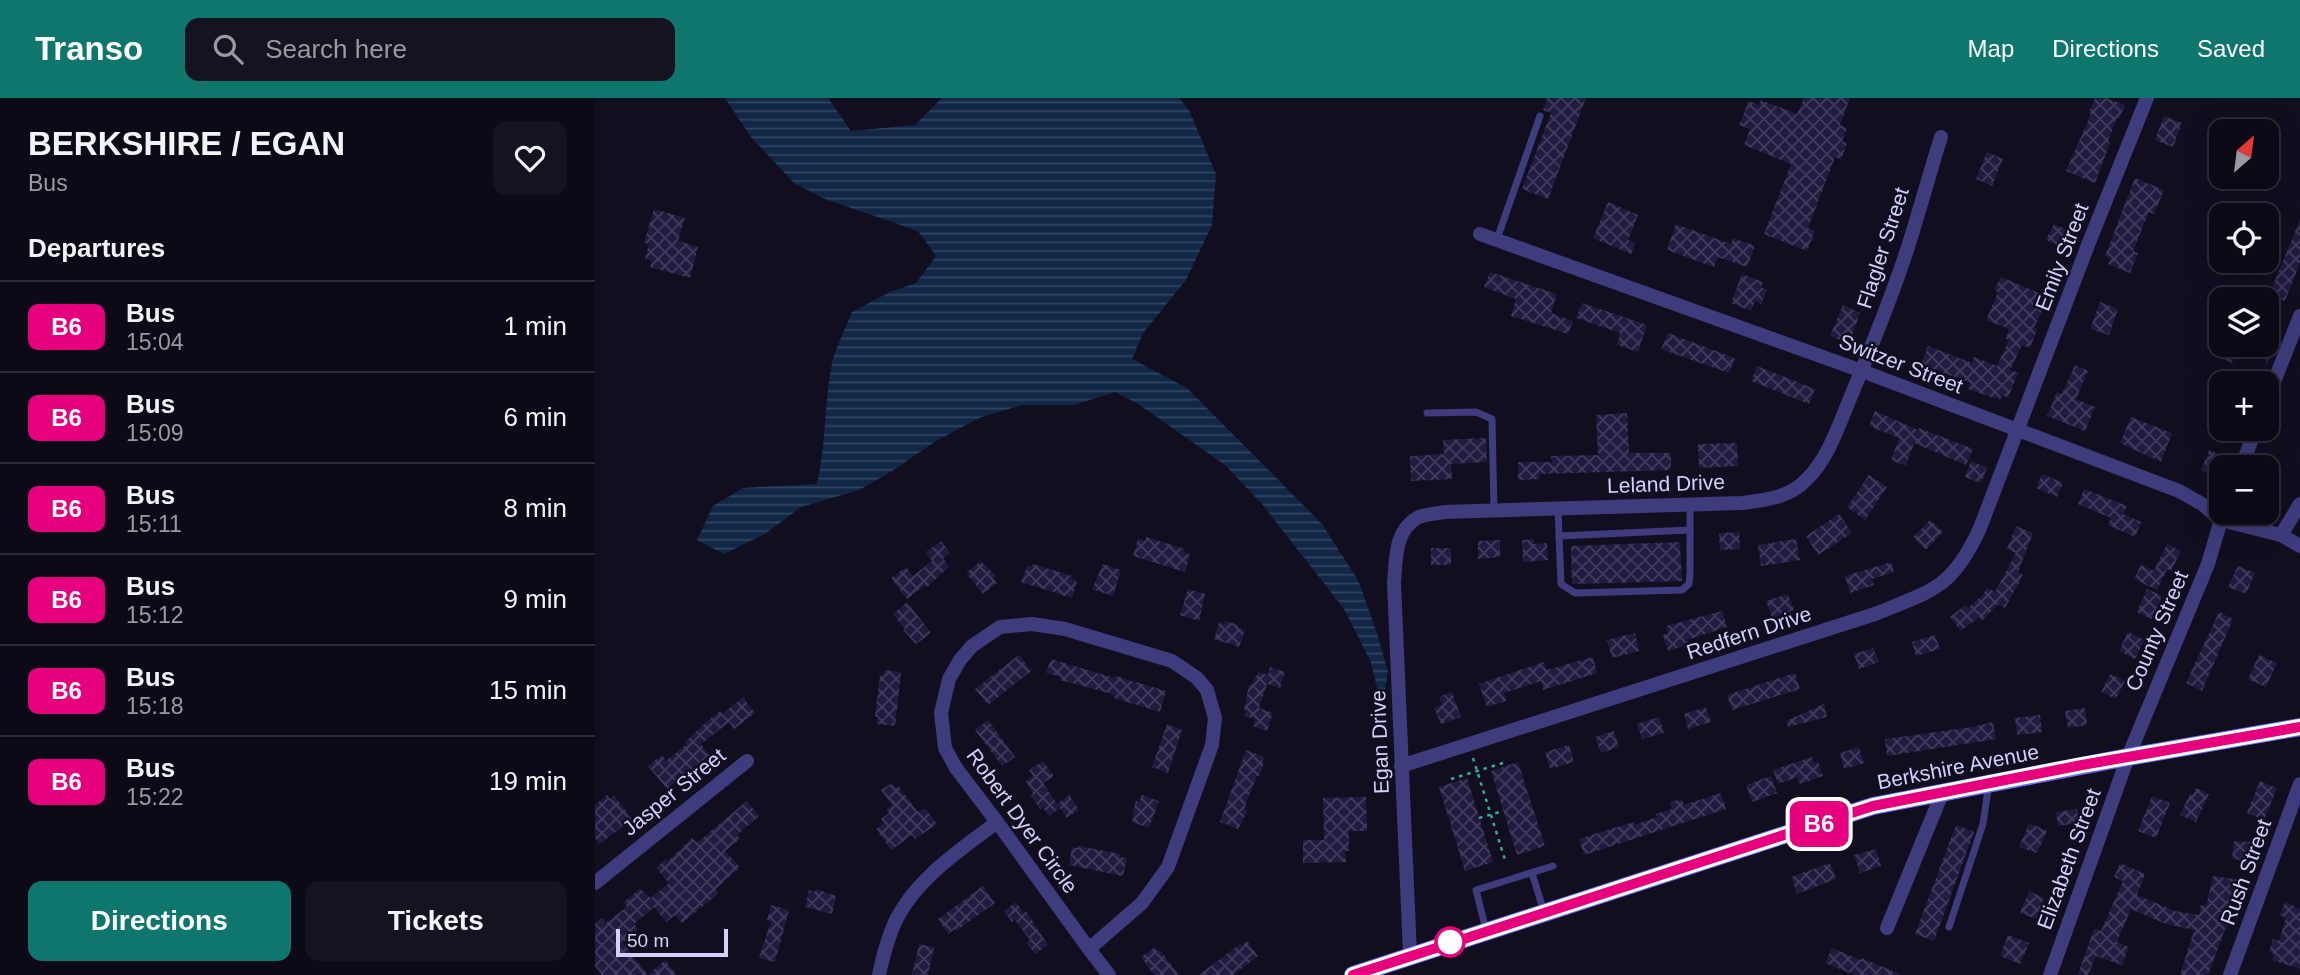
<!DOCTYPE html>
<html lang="en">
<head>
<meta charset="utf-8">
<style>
  body { margin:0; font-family:Helvetica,sans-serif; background:#161321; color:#f1f3f6; height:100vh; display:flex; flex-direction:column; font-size:26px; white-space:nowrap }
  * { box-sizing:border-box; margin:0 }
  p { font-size:23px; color:#9a9aa2 }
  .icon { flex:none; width:38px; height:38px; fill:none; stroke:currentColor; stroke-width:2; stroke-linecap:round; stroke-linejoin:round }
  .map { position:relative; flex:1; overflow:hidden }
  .drawer { display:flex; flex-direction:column; background:#0d0a18; width:595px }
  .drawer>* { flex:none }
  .badge { padding:0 14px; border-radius:10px; font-size:24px; line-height:46px }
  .needle { width:46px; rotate:28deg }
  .fabs { position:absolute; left:1614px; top:21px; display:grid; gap:14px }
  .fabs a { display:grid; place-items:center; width:70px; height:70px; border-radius:14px; background:#0d0a18; box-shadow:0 7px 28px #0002,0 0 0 2px #2d2b37; font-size:35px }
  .scale { position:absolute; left:21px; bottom:18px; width:112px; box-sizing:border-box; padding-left:7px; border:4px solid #d4d0fc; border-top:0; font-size:19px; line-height:24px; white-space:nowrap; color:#d4d0fc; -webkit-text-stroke:5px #110e20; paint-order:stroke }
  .map>.badge { position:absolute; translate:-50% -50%; box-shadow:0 0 0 4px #fff }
  h2 { padding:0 28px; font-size:26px; line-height:63px }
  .round { display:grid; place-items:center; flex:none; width:74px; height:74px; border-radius:14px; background:#161321 }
  .summary { display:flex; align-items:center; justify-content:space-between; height:119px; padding:0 28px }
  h1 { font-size:33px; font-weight:700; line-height:52px }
  .button { display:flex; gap:14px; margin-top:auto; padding:14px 28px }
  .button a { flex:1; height:80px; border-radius:14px; background:#0f766e; color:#fff; font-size:28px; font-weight:700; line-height:80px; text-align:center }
  .button a+a { background:#161321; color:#f1f3f6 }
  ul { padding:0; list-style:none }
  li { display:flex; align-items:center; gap:21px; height:91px; padding:0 28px; border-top:2px solid #2d2b37 }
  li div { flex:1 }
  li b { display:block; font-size:26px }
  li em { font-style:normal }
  li .badge { min-width:77px; font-weight:700; text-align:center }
  header { display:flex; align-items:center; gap:42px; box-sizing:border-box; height:98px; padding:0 35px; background:#0f766e; color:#fff }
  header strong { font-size:33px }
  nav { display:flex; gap:38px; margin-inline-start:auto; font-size:24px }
  .search { width:490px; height:63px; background:#161321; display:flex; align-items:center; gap:18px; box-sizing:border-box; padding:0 24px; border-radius:14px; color:#9a9aa2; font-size:26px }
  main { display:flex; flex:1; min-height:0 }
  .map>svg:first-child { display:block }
  .water { fill:url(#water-rules) }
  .building { fill:url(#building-cross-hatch) }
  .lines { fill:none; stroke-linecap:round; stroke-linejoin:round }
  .path { stroke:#35aba2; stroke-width:2.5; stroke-dasharray:3.5 5; stroke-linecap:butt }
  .service { stroke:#3e3c7c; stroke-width:7 }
  .minor { stroke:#3e3c7c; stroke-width:14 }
  .secondary { stroke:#6e6df6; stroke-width:18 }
  .line-casing { stroke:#fff; stroke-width:16 }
  .line { stroke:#e6007e; stroke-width:10 }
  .stop-dot { fill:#fff; stroke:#e6007e; stroke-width:3.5 }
  .labels { text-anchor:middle; stroke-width:5; stroke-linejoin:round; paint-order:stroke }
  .street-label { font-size:21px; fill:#d4d0fc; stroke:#110e20 }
</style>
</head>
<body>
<header>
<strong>Transo</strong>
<div class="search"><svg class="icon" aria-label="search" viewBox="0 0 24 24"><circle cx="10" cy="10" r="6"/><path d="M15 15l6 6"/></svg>Search here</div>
<nav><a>Map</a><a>Directions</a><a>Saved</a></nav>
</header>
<main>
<section class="drawer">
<div class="summary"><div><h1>BERKSHIRE / EGAN</h1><p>Bus</p></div><a class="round"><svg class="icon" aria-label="heart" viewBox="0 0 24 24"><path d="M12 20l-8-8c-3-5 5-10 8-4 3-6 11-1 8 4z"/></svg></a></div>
<h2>Departures</h2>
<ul>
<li><span class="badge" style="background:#e6007e;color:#fff">B6</span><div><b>Bus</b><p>15:04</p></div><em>1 min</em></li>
<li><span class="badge" style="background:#e6007e;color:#fff">B6</span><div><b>Bus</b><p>15:09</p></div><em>6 min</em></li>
<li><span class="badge" style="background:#e6007e;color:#fff">B6</span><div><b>Bus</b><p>15:11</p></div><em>8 min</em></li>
<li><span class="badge" style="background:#e6007e;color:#fff">B6</span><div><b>Bus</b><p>15:12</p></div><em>9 min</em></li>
<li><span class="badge" style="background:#e6007e;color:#fff">B6</span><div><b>Bus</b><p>15:18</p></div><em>15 min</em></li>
<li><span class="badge" style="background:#e6007e;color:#fff">B6</span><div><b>Bus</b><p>15:22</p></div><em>19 min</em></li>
</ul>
<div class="button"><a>Directions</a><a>Tickets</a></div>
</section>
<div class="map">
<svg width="1705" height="877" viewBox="0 0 1705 877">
  <defs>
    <pattern id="water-rules" width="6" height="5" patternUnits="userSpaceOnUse" patternTransform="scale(1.75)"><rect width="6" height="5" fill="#112746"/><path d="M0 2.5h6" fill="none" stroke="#334562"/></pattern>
    <pattern id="building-cross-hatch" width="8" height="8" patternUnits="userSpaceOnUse" patternTransform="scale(1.75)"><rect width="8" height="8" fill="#221b40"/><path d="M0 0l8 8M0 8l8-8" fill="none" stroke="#413b5c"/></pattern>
  </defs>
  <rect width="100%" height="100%" fill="#110e20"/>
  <path class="water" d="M130 0H233L256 33 320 27 347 0H584L594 12 621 76 617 127 591 182 548 235 537 261 592 290 727 426 763 482 782 535 793 574 787 611 776 564 749 511 667 406 630 367 543 306 520 294 479 307H427L384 320 341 343 297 373 264 392 206 409 170 436 129 456 102 442 118 408 148 390 222 386C231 348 229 309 236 271 239 252 250 232 257 214L295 194 321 185 341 158 323 133 230 101 199 85 156 39Z"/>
  <g class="building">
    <polygon points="952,0 991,0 953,101 927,91 956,15 948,12"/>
    <polygon points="1209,0 1255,0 1245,27 1252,30 1247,43 1252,45 1246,62 1240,59 1213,130 1220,133 1212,153 1169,136 1196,66 1149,47 1155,31 1144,27 1154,3 1164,7 1166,2 1202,16"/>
    <polygon points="1500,0 1511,0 1530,7 1524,21 1522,20 1513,43 1515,45 1500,85 1471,73 1496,16 1494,15"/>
    <polygon points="1569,18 1587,25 1578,49 1560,42"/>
    <polygon points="1392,54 1408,61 1397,88 1381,81"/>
    <polygon points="1540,80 1569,92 1559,116 1554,114 1538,153 1543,155 1535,175 1513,166 1515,160 1510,158"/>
    <polygon points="1013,104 1043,117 1033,142 1040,145 1036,156 998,140"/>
    <polygon points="59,111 90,120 83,143 103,149 95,180 55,169 57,163 50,161 54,146 49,145"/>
    <polygon points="1705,122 1705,165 1690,203 1674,197"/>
    <polygon points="1081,126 1136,146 1138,140 1160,148 1152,169 1123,159 1119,169 1072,152"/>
    <polygon points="1459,126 1478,135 1471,151 1451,142"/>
    <polygon points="895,174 962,196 956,215 978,223 973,236 916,218 921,201 889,189"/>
    <polygon points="1147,176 1168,184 1166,189 1172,192 1166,206 1160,203 1156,213 1136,205"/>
    <polygon points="1406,179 1453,199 1439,230 1442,231 1435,250 1427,247 1415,272 1423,275 1413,300 1407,297 1405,302 1373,291 1375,285 1326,266 1333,248 1377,265 1379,259 1402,268 1414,242 1411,241 1414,231 1391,222 1403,194 1399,192"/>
    <polygon points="1505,204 1523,211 1514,237 1495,231"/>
    <polygon points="987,205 1052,227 1043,254 1022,247 1025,235 981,220"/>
    <polygon points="1248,207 1265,215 1254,246 1235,238"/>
    <polygon points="1671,230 1685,235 1672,267 1671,267"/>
    <polygon points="1073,235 1140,260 1134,275 1066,251"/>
    <polygon points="1626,247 1645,247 1637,265 1621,258"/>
    <polygon points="1480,267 1493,273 1481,301 1500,309 1490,333 1452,318 1462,294 1467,296"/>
    <polygon points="1162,268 1220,291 1214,306 1156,283"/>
    <polygon points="1280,313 1323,332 1324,330 1378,351 1371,367 1319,345 1311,368 1296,362 1304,340 1274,328"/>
    <polygon points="1032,315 1034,355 1076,355 1076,372 945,376 945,381 923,382 923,364 957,364 956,358 1003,357 1001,317"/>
    <polygon points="1536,319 1577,335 1566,364 1525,345"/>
    <polygon points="891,340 892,364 856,366 857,381 816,383 815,358 849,356 848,342"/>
    <polygon points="1142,345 1143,368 1104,370 1103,346"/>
    <polygon points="1614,352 1632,359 1628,369 1626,369 1624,380 1606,373"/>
    <polygon points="1376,363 1392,370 1386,385 1370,379"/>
    <polygon points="1447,376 1468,385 1462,399 1441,390"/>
    <polygon points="1274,377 1292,389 1270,422 1252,409"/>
    <polygon points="1489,391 1532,408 1528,416 1546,424 1540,439 1513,427 1516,420 1483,406"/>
    <polygon points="1244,416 1257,435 1223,457 1211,438"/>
    <polygon points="1335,422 1348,434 1331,452 1318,439"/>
    <polygon points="1421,428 1438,435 1423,474 1428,477 1410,510 1403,506 1387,523 1384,519 1366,533 1355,519 1371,507 1373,510 1388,497 1392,490 1400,494 1421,455 1412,451"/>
    <polygon points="1144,434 1145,451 1125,452 1124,435"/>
    <polygon points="551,439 590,451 589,454 595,457 590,474 538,458 543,440 550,443"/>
    <polygon points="939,441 939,446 952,445 953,462 928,464 927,442"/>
    <polygon points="1201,441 1205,462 1166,468 1163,447"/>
    <polygon points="905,442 905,459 883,461 883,443"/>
    <polygon points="346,443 355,455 348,460 354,469 332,489 330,487 312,501 296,480 311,469 318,478 337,463 331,454"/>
    <polygon points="1085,444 1087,483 977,486 976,448"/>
    <polygon points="1572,446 1586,453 1576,473 1572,471 1562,492 1539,481 1546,467 1559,473"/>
    <rect x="836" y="450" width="20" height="17"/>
    <polygon points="386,463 401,478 398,480 402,485 388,496 371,475"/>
    <polygon points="1296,464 1299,474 1277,481 1279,487 1255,495 1250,478"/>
    <polygon points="438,466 477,478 476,481 482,483 477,500 426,484 432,468 437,469"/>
    <polygon points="508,466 526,472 518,498 497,491"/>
    <polygon points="1643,468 1660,475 1651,496 1633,489"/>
    <polygon points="593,491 610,496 604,523 585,517"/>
    <polygon points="1552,491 1567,498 1557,521 1542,514"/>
    <polygon points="1193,496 1199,512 1177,520 1171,503"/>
    <polygon points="312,504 336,535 321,546 308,532 310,531 298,516"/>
    <polygon points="1127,513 1132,529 1092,542 1094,546 1073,553 1068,537 1073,535 1071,528"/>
    <polygon points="1624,514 1638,521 1607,593 1591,585"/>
    <polygon points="630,523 644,527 643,530 650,532 644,549 619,541 624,524 629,526"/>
    <polygon points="1533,534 1549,542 1540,561 1524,553"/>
    <polygon points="1040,535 1044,553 1017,560 1012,542"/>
    <polygon points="1340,537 1345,551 1321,558 1317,544"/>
    <polygon points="1278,550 1284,564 1264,571 1259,556"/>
    <polygon points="424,557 436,573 393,607 380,591"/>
    <polygon points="1664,557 1682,565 1671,589 1653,581"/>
    <polygon points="998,559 1002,575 948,592 946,583 909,595 911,603 892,609 884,586 949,564 952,572"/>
    <polygon points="456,561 519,580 520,578 571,593 565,614 519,600 520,598 514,595 465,582 466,579 451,575"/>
    <polygon points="675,569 690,574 685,590 672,586 664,610 678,615 672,633 658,628 660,621 649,618 651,613 649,612 654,587 657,587 660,578 662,578 663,574 673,577"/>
    <polygon points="289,572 306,574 300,628 282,626 283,619 280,619 285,577 288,578"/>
    <polygon points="1200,575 1205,591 1137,612 1132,597"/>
    <polygon points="1515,576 1530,583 1521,601 1506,594"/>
    <polygon points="857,594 866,619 846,626 839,610 847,607 844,599"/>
    <polygon points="148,599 160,615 139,631 134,624 106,646 114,657 72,691 53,668 67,657 71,663 92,646 90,644 111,624 125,613 127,616"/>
    <polygon points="1229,606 1232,619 1193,629 1191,623"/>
    <polygon points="1111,609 1116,624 1093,631 1089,616"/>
    <polygon points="1490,610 1492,627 1473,630 1470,613"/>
    <polygon points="1445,617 1447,634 1422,637 1420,620"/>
    <polygon points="1064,619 1069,635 1047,641 1042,626"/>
    <polygon points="393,622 420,659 407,668 380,632"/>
    <polygon points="1398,624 1401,641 1292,658 1290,641 1377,629"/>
    <polygon points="572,626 587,632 573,675 557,669"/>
    <polygon points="1019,633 1024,649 1006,655 1000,639"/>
    <polygon points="974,647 979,664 955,671 950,654"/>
    <polygon points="1264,649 1269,665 1249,671 1245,655"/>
    <polygon points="651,652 669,659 667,664 669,665 664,678 662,678 651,705 650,711 653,712 643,731 625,724"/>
    <polygon points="1217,659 1219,665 1223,664 1228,678 1205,686 1202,679 1183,686 1178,672"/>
    <polygon points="448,663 459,678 448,685 462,706 474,697 484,712 472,720 465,710 454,718 448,710 445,711 436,698 438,696 431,683 438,678 434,672"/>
    <polygon points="923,664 950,748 922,757 896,673"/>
    <polygon points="1176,678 1182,695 1157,704 1151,687"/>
    <polygon points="872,680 898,764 870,773 844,689"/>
    <polygon points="1665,683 1682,690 1669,722 1652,715"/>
    <polygon points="297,685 301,690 303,688 323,714 330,710 342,726 320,741 317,737 296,752 281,731 289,725 286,721 294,715 292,711 297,707 286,692"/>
    <polygon points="1601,690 1614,696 1601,724 1585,717 1595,696 1598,697"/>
    <polygon points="1126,695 1131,711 989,757 984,741 1038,724 1039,727 1062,719 1061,716 1077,711 1075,704 1087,701 1089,707"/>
    <polygon points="12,697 15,701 19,697 37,721 5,746 0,740 0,707"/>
    <polygon points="547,697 564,703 554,730 537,724 539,717 537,716 541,703 544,704"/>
    <polygon points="1557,698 1575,705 1561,740 1543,733"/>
    <polygon points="771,699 772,733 754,733 754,753 750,753 751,764 708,765 708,742 729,742 728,700"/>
    <polygon points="152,703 164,718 142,737 145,741 130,753 145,769 120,792 123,796 87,825 80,817 71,824 59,809 39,826 43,831 28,845 53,877 70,862 82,877 7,877 0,868 0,826 7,820 11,825 32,809 29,804 45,791 56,800 74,785 61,770 71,761 73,763 97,740 101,744 104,743"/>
    <polygon points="1482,711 1484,725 1463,728 1461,714"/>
    <polygon points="1434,725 1452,733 1442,755 1424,749"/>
    <polygon points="1361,727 1379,734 1339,843 1320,836"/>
    <polygon points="1639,743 1655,744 1653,763 1637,761"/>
    <polygon points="484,748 525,756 525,759 532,760 528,778 474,767 477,749 483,750"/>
    <polygon points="1281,751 1286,768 1265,775 1259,757"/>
    <polygon points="1235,765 1241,781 1202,796 1196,779"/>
    <polygon points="1525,765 1550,776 1542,797 1580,813 1604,817 1606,807 1611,808 1618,778 1645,782 1642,803 1638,803 1632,831 1630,831 1613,877 1585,877 1599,832 1571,826 1536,811 1522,844 1534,849 1527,867 1501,858 1493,877 1483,876 1499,831 1506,833 1528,783 1519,779"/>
    <polygon points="388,788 400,805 361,833 360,831 353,836 343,821"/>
    <polygon points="221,791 241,798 237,816 210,809 214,792 220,794"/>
    <polygon points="1434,793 1449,800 1441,821 1425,815"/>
    <polygon points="421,804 429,815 431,813 453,847 440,856 431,845 435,842 420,822 417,824 409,813"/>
    <polygon points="1690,804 1705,811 1705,871 1677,862 1679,856 1674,854 1678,841 1684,843 1691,820 1685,817"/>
    <polygon points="176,807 194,812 180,864 164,860 176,823 172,822"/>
    <polygon points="1413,837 1434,845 1425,866 1405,858"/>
    <polygon points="652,843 663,858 638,877 604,877 645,846 647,848"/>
    <polygon points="324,846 339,849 333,877 317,877"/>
    <polygon points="560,849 563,854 565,852 584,877 559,877 546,859"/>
    <polygon points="1237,850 1266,862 1267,860 1307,877 1260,877 1230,865"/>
  </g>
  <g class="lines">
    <g class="path">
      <polyline points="878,660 911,765"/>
      <polyline points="856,681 908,665"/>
      <polyline points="884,720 908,713"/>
    </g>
    <g class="service">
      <polyline points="902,141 945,18"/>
      <polyline points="832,315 881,314 897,321 899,412"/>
      <polyline points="963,411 966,486 980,495 1087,492 1094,486 1095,476 1095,406"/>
      <polyline points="964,438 1095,432"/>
      <polyline points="937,775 949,814"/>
      <polyline points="1354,829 1388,726 1394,685"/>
      <polyline points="891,832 881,792 958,768"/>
    </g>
    <g class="minor">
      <polyline points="885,136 1267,273 1584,393 1607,406 1626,422 1686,437 1705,448"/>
      <polyline points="1671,304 1705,218"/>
      <polyline points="1646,369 1661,331"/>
      <polyline points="1686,437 1705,406"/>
      <path d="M806 668 1280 516C1338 492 1357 491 1385 430L1493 147 1552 0"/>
      <polyline points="0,785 152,663"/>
      <polyline points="1292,830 1348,693"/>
      <polyline points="494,851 547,805 573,769 617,647 620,620 612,592 602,580 577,563 470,531 437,526 405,529 377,548 365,562 354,581 346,615 350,650 361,670 402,724 494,851 514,877"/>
      <path d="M815 857 799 485C801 463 799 433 822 420 829 416 841 416 849 414L1147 405C1170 402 1194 400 1211 382 1234 360 1244 326 1256 298 1276 250 1296 201 1312 152 1324 115 1334 77 1346 39"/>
      <path d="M284 877C288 858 293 838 302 820 324 778 366 752 402 724"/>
      <polyline points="1455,877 1533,659 1613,466 1628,415"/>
      <polyline points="1635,877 1705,686"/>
    </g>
    <polyline class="secondary" points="758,877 1278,708 1533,659 1705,629"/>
  </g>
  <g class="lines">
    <g class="line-casing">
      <polyline id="line" points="758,877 1278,708 1487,667 1705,629"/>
    </g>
    <use href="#line" class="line"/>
  </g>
  <circle class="stop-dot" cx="855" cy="844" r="14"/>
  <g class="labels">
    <g class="street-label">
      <text transform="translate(1288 150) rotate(-72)" y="7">Flagler Street</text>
      <text transform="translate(1467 159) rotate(-69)" y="7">Emily Street</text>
      <text transform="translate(1306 266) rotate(21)" y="7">Switzer Street</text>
      <text transform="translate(1071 386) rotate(-2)" y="7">Leland Drive</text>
      <text transform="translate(1562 533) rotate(-67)" y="7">County Street</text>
      <text transform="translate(1154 535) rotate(-18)" y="7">Redfern Drive</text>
      <text transform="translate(785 644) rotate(-92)" y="7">Egan Drive</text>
      <text transform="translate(1363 669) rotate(-11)" y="7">Berkshire Avenue</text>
      <text transform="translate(79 694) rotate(-39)" y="7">Jasper Street</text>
      <text transform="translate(427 723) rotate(54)" y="7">Robert Dyer Circle</text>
      <text transform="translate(1474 761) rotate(-70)" y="7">Elizabeth Street</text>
      <text transform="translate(1651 774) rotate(-70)" y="7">Rush Street</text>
    </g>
  </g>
</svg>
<div class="fabs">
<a><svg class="needle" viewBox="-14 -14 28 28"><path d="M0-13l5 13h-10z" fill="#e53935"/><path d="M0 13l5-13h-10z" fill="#9a9aa2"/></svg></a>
<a><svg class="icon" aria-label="locate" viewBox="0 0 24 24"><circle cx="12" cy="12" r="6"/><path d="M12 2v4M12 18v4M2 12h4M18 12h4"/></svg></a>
<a><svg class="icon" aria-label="layers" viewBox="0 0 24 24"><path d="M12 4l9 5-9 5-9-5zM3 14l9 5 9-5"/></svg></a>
<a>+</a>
<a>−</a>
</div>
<div class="scale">50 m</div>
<b class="badge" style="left:1224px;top:726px;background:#e6007e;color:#fff">B6</b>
</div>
</main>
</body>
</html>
